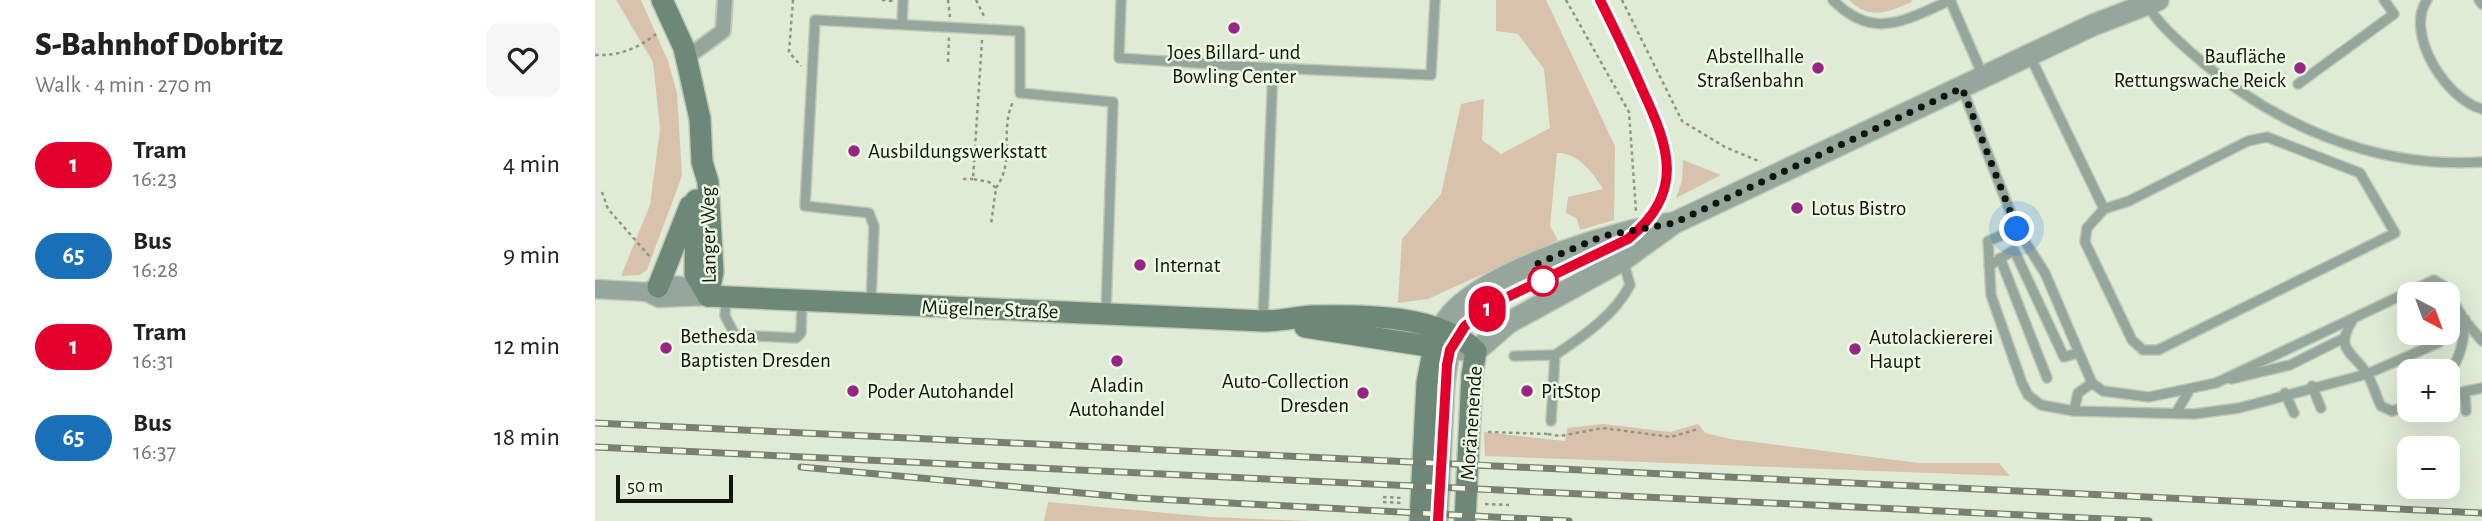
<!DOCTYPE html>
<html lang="en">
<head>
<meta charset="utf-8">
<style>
  body { margin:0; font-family:"Alegreya Sans",sans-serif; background:#f6f6f6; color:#222; height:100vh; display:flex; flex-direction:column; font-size:26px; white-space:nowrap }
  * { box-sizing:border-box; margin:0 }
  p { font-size:23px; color:#767676 }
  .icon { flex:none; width:38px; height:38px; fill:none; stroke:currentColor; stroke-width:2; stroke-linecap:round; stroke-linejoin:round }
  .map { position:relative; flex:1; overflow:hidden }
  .details { display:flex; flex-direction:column; background:#fff; width:595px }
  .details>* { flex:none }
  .badge { padding:0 14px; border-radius:23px; font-size:24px; line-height:46px }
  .needle { width:46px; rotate:139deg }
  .controls { position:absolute; left:1802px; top:282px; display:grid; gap:14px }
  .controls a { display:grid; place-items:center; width:63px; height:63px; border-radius:14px; background:#fff; box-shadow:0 7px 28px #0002; font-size:35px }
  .scale { position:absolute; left:21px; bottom:18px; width:117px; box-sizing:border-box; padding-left:7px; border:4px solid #11150d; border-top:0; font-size:19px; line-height:24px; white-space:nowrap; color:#11150d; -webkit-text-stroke:5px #edf9e3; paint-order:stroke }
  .you { position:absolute; width:35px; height:35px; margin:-18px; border:5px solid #fff; border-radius:50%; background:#1a73e8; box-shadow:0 0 0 10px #1a73e833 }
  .map>.badge { position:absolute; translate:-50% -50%; box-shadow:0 0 0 4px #fff }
  .round { display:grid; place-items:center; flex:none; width:74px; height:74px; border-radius:14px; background:#f6f6f6 }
  .headline { display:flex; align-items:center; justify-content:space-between; height:119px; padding:0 35px }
  h1 { font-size:33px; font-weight:800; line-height:52px }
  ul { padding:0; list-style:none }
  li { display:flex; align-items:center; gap:21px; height:91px; padding:0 35px }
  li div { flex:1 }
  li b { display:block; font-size:26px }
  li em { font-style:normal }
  li .badge { min-width:77px; font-weight:700; text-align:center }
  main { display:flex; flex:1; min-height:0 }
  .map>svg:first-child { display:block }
  .green { fill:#d9c2ab }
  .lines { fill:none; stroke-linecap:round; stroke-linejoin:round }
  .service-casing { stroke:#bfc9b6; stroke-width:12 }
  .pedestrian-casing { stroke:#bfc9b6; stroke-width:18 }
  .minor-casing { stroke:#bfc9b6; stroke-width:21 }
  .tertiary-casing { stroke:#bfc9b6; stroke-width:24 }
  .secondary-casing { stroke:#bfc9b6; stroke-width:24 }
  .path { stroke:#8d9585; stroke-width:2.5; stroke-dasharray:3.5 3.5; stroke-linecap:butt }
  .service { stroke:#95a69c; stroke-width:9 }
  .pedestrian { stroke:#95a69c; stroke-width:14 }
  .minor { stroke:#95a69c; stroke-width:18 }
  .tertiary { stroke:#95a69c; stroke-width:21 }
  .secondary { stroke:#6d8778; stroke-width:21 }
  .tram { stroke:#788071; stroke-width:2 }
  .rail-casing { stroke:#788071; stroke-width:7 }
  .rail { stroke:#edf9e3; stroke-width:4.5; stroke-dasharray:13; stroke-linecap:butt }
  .line-casing { stroke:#fff; stroke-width:16 }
  .line { stroke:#e4002c; stroke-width:10 }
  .walk { stroke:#11150d; stroke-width:7; stroke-dasharray:0 12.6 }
  .poi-dot { fill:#972584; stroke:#edf9e3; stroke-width:2.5 }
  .stop-dot { fill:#fff; stroke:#e4002c; stroke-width:3.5 }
  .labels { text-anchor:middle; stroke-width:5; stroke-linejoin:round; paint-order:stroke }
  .poi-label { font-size:21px; fill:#11150d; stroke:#edf9e3; text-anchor:start }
  .street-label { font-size:21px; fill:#11150d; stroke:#edf9e3 }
</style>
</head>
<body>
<main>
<section class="details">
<div class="headline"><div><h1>S-Bahnhof Dobritz</h1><p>Walk · 4 min · 270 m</p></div><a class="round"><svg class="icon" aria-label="heart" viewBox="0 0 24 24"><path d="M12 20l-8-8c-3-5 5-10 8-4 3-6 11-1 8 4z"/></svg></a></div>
<ul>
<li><span class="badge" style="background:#e4002c;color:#fff">1</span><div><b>Tram</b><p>16:23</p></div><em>4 min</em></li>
<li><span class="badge" style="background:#1a70b8;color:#fff">65</span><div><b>Bus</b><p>16:28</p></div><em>9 min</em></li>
<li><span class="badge" style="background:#e4002c;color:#fff">1</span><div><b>Tram</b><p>16:31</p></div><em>12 min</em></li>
<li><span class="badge" style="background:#1a70b8;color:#fff">65</span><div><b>Bus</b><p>16:37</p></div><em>18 min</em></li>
</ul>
</section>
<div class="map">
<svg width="1887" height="521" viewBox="0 0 1887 521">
  <rect width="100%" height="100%" fill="#e0ebd6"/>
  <g class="green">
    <polygon points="21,0 46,0 73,61 82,93 87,176 52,270 45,275 26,276 55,205 65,129 58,62"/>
    <path d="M901 0H951L1020 146 1019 220 985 230 982 219 971 213 973 197 1008 189C998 173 983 152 962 153L955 226 963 240 833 299 803 303 807 239 846 194 866 104 889 99 887 140 906 154 955 128 949 69 923 34 901 31Z"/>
    <path d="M1254 0H1316L1317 2C1293 12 1275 21 1254 0Z"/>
    <polygon points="1088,160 1126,175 1081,198 1087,181"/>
    <polygon points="1008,424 1075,432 1103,424 1110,433 1136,439 1324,463 1404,463 1415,476 890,456 889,432 970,441 972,428"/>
    <polygon points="453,502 615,517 716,521 449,521"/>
  </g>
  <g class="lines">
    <g class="service-casing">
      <g id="service">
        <polyline points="526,0 524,58 678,68 668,321"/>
        <path d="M1238 0C1279 42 1312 19 1356 0"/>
        <polyline points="1355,0 1388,76"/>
        <path d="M1832 0C1809 34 1852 100 1887 109"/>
        <polyline points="1884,0 1887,4"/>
        <path d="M1552 4C1564 25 1581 39 1599 55 1678 125 1780 169 1887 162"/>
        <polyline points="307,24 308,0"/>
        <polyline points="1435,56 1509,209 1492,228 1490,242 1537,340 1548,350 1563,350 1800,233 1765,173 1672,137 1653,141 1534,201 1509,209"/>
        <polyline points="678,68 836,75 840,0"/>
        <polyline points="1703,84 1799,14 1789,0"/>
        <polyline points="1367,88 1422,229"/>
        <polygon points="1422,229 1450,273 1497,383 1508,391 1554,397 1621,383 1839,280 1849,286 1866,314 1858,331 1843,343 1772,374 1644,408 1599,414 1479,411 1446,405 1433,395 1427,383 1396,295 1393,241"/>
        <polyline points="1405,258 1452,378"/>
        <polyline points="1394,266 1419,250 1469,357 1483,353"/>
        <polyline points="131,297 130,316 140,335 201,338 206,333 207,300"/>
        <polyline points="276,304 279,226 274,213 210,206 220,20 425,31 425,93 518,102 511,313"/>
        <polyline points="1868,318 1887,341"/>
        <path d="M1757 321C1739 351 1758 351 1772 374 1778 384 1781 396 1786 406L1797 411 1815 405"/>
        <polyline points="919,356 960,355"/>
        <path d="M1853 375C1866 357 1869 341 1870 319"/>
        <polyline points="1636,379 1695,365 1749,338"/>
        <polyline points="1717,386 1726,408"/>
        <polyline points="1690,393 1699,413"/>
        <polyline points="1870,393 1871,411"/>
        <polyline points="1853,395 1887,388"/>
        <polyline points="1479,411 1483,393 1497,383"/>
        <polyline points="1581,413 1595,389"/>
        <path d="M956 421 960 355C987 337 1020 315 1035 285L1028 260"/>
        <polyline points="848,521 855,384 860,349"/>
      </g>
    </g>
    <g class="pedestrian-casing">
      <polyline id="pedestrian" points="91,58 128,31 130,0"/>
    </g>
    <g class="minor-casing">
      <g id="minor">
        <polyline points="0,289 52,292 64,298 113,296"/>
        <path d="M54 291C76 281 93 285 113 296"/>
      </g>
    </g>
    <g class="tertiary-casing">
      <path id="tertiary" d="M1079 223C1021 230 902 268 860 310 849 321 844 333 839 347L881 351 913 323 1028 260 1079 223 1498 25 1563 0"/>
    </g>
    <g class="secondary-casing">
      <g id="secondary">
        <polyline points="67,0 89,48 105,119 107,162 113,182 118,272 113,296"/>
        <polyline points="101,200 100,274 113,296"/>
        <polyline points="63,287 95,206"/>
        <path d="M113 296 668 321C685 321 701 317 717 316 767 315 844 314 881 351L877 375 870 521"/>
        <polyline points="710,327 839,347 832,383 825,521"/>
      </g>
    </g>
    <g class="path">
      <polyline points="198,0 194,52 206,66"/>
      <polyline points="287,0 298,1"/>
      <polyline points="353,0 355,17"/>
      <polyline points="381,0 389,16"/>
      <polyline points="971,0 1034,112 1041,211"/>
      <polyline points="1027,0 1087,121 1130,147 1166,162"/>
      <polyline points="387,40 378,179 394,182 401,188 396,224"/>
      <path d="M0 55C24 56 42 49 61 34"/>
      <polyline points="353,62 354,37"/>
      <polyline points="368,179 378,179"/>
      <path d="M401 188C421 159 404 132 418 102"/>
      <polyline points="7,192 13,209 56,258"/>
      <polyline points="893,432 953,434"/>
      <polyline points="953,434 965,436 1008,428 1076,437 1103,429"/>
      <polyline points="788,497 808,498"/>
      <polyline points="788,502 807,503"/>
      <polyline points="890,504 914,505"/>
    </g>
    <use href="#service" class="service"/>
    <use href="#pedestrian" class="pedestrian"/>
    <use href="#minor" class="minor"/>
    <use href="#tertiary" class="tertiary"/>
    <use href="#secondary" class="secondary"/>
    <path class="tram" d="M843 521C845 484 844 369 859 342 869 324 885 313 903 302L1033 239C1091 192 1074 147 1047 89 1033 59 1020 30 1006 0"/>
    <g class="rail-casing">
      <g id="rail">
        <polyline points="0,423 1887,513"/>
        <polyline points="0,447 1554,521"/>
        <polyline points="206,467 541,498 974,521"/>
      </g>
    </g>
    <use href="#rail" class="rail"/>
  </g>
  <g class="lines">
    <g class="line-casing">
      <path id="line" d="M843 521 852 365 855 350 870 326 902 302 1033 239C1091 192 1074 147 1047 89 1034 59 1020 30 1005 0"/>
    </g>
    <use href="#line" class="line"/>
    <polyline class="walk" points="948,281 937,266 1008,236 1079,223 1367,88 1422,229"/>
  </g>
  <g class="poi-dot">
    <circle cx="639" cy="28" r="7"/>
    <circle cx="1223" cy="68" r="7"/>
    <circle cx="1705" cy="68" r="7"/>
    <circle cx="259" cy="151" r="7"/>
    <circle cx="1202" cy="208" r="7"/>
    <circle cx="545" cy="265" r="7"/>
    <circle cx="71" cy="348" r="7"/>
    <circle cx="1260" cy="349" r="7"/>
    <circle cx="522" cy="361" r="7"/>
    <circle cx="258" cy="391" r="7"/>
    <circle cx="932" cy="391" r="7"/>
    <circle cx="768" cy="393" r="7"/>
  </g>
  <circle class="stop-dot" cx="948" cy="281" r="14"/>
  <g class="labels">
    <g class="poi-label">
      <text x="639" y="59" text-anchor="middle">Joes Billard- und<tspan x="639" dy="24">Bowling Center</tspan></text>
      <text x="1209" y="63" text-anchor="end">Abstellhalle<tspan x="1209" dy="24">Straßenbahn</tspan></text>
      <text x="1691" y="63" text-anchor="end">Baufläche<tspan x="1691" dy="24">Rettungswache Reick</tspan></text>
      <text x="273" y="158">Ausbildungswerkstatt</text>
      <text x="1216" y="215">Lotus Bistro</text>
      <text x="559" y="272">Internat</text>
      <text x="85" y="343">Bethesda<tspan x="85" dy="24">Baptisten Dresden</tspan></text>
      <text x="1274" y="344">Autolackiererei<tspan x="1274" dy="24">Haupt</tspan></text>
      <text x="754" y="388" text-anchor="end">Auto-Collection<tspan x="754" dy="24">Dresden</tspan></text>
      <text x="522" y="392" text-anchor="middle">Aladin<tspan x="522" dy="24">Autohandel</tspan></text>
      <text x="272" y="398">Poder Autohandel</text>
      <text x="946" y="398">PitStop</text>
    </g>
    <g class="street-label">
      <text transform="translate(113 235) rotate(-91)" y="7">Langer Weg</text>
      <text transform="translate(395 309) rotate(2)" y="7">Mügelner Straße</text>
      <text transform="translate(876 423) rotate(-86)" y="7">Moränenende</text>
    </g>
  </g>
</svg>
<div class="controls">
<a><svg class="needle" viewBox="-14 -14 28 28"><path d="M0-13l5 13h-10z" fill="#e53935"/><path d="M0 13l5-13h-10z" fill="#767676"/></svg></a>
<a>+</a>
<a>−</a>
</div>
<div class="scale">50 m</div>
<div class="you" style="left:1422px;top:229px"></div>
<b class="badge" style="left:892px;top:309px;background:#e4002c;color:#fff">1</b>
</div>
</main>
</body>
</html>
